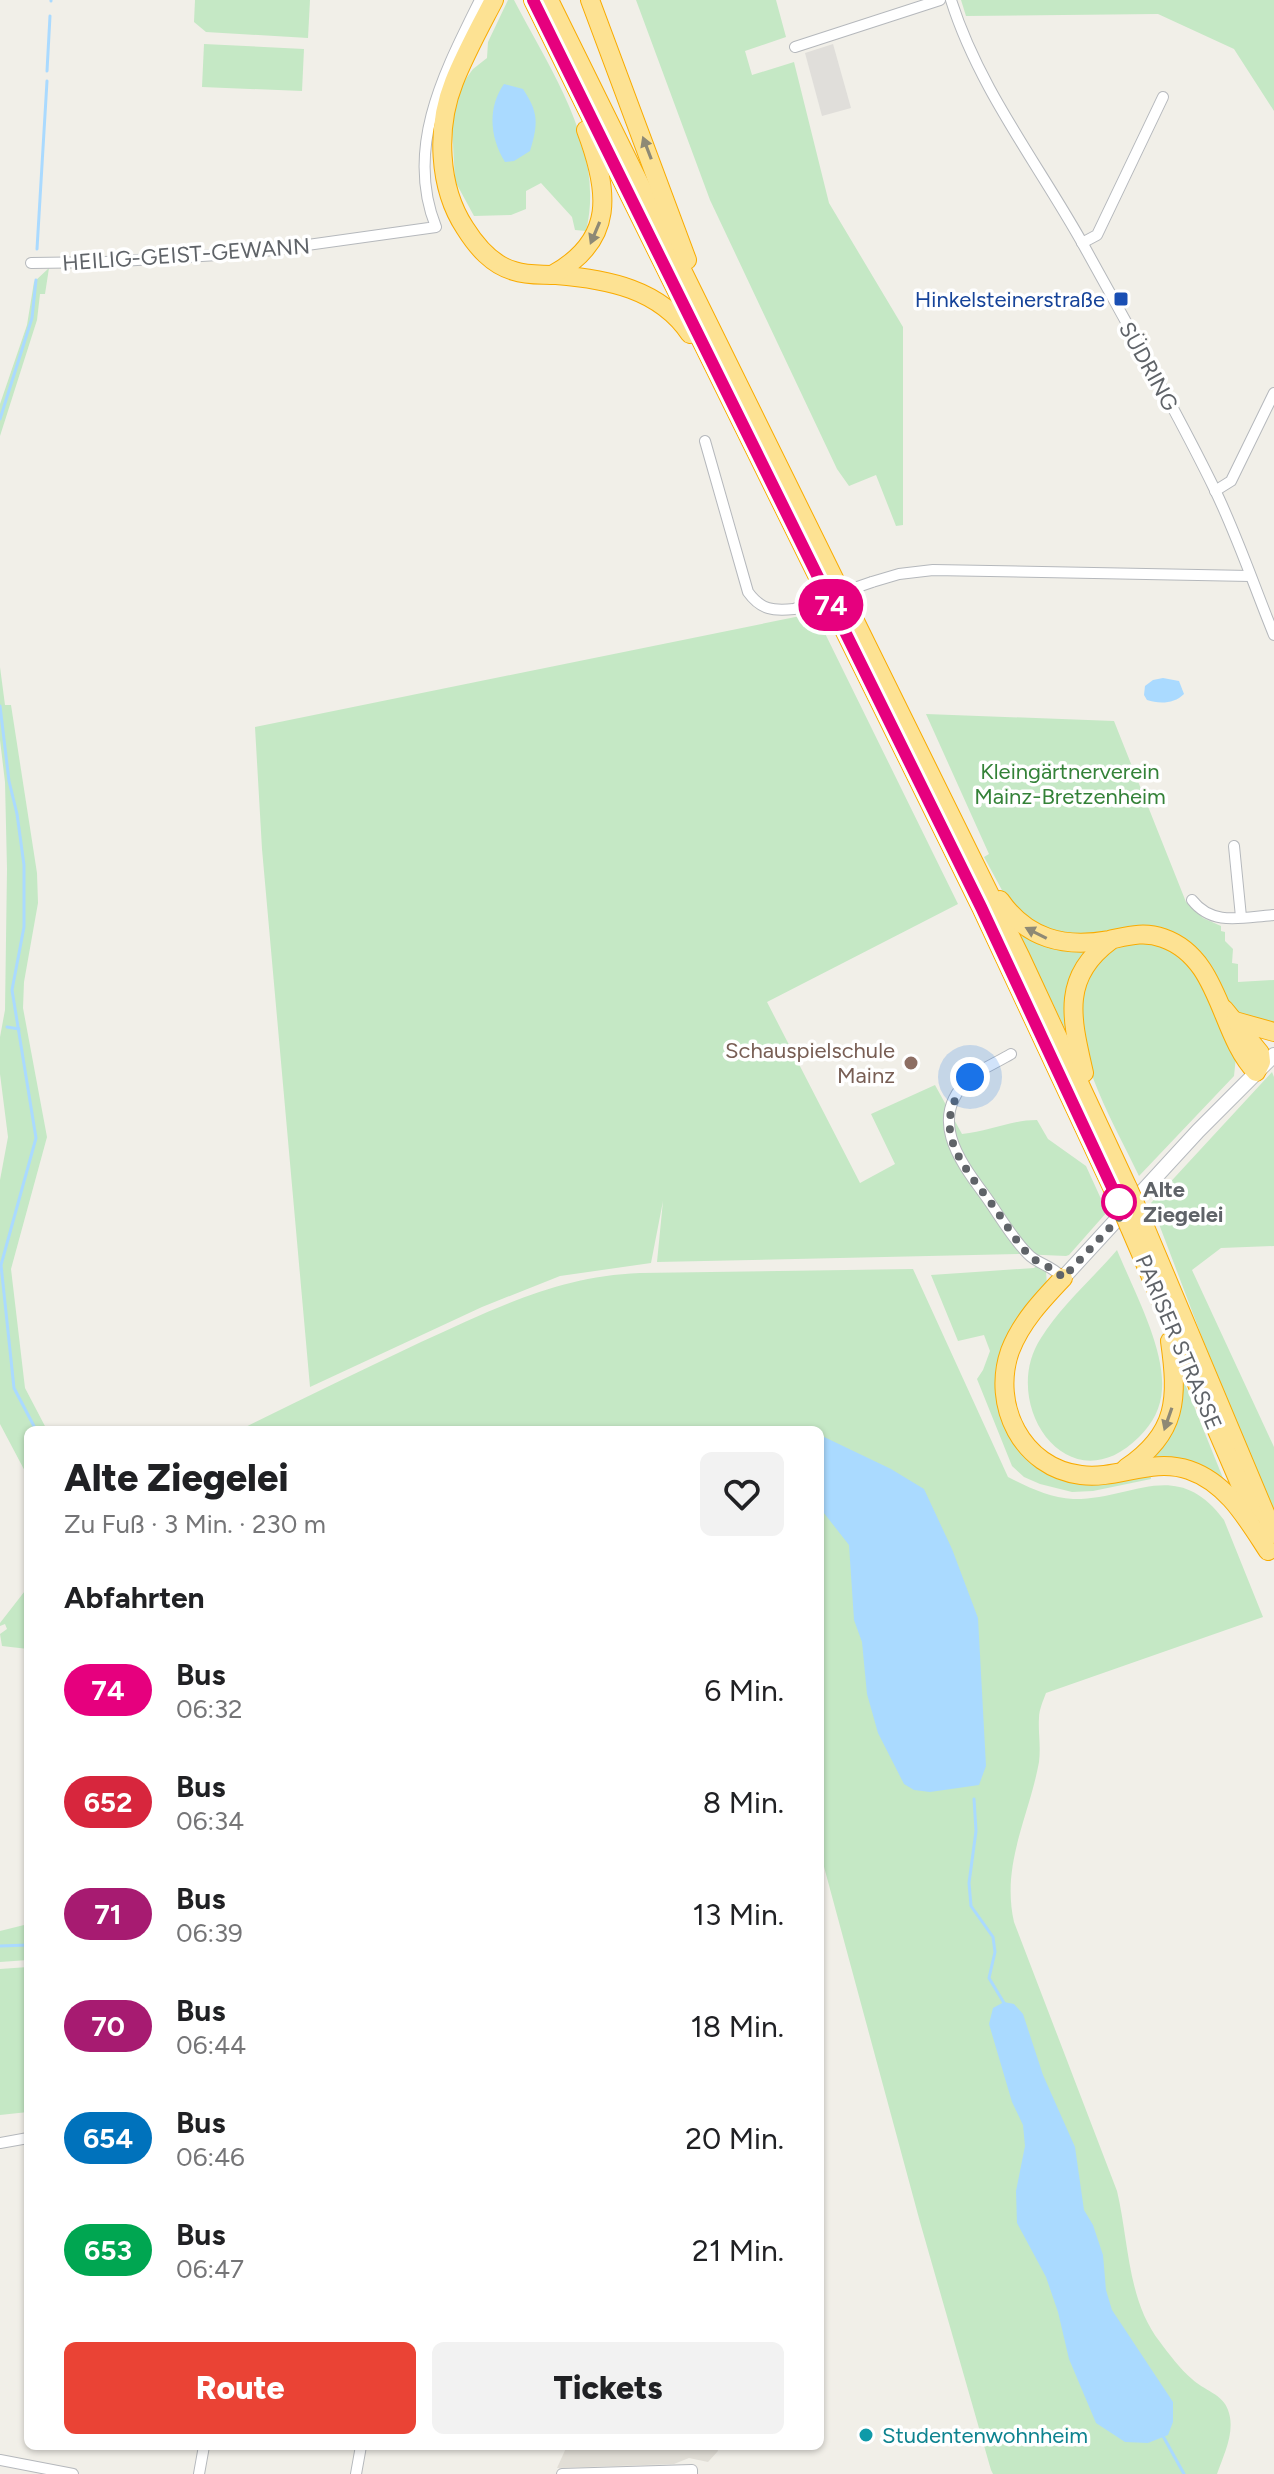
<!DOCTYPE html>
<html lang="de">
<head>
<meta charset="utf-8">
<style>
  body { margin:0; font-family:Figtree,sans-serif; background:#f2f2f2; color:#202124; height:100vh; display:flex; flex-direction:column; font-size:30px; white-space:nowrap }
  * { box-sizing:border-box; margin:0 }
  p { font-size:26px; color:#757577 }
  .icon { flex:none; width:44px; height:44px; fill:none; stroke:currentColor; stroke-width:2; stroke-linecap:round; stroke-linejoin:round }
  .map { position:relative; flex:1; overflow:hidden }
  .panel { position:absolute; left:24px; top:1426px; width:800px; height:1024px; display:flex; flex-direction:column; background:#fff; border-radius:12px; box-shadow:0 2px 6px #0004 }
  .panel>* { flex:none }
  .badge { padding:0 16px; border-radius:26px; font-size:28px; line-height:52px }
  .you { position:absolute; width:40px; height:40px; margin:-20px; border:6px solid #fff; border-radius:50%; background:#1a73e8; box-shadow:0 0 0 12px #1a73e833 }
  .map>.badge { position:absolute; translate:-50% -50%; box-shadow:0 0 0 4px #fff }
  h2 { padding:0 40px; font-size:30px; line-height:72px }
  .round { display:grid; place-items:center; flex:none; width:84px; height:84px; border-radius:12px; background:#f2f2f2 }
  .summary { display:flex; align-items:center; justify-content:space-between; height:136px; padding:0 40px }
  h1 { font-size:38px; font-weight:800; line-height:60px }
  .button { display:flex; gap:16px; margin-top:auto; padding:16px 40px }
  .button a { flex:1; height:92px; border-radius:12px; background:#ea4335; color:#fff; font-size:32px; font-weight:800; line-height:92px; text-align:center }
  .button a+a { background:#f2f2f2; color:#202124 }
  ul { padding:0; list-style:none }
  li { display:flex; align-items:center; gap:24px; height:112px; padding:0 40px }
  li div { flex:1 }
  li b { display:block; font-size:30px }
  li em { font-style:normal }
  li .badge { min-width:88px; font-weight:700; text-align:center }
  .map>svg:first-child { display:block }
  .industrial { fill:#e0deda }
  .education { fill:#e1ded6 }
  .green { fill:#c5e8c5 }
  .water { fill:#aadaff }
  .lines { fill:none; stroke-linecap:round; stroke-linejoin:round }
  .stream { stroke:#aadaff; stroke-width:3 }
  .street-casing { stroke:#b5b8bc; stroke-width:12 }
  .secondary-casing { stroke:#b6babf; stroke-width:16 }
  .highway-casing { stroke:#f9ab00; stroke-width:20 }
  .street { stroke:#fff; stroke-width:10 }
  .secondary { stroke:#fff; stroke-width:14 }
  .highway { stroke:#fde293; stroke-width:18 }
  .street-bridge-casing { stroke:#b5b8bc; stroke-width:12; stroke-linecap:butt }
  .highway-bridge-casing { stroke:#f9ab00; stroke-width:20; stroke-linecap:butt }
  .street-bridge { stroke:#fff; stroke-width:10 }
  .highway-bridge { stroke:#fde293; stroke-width:18 }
  .oneway { fill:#8e8975 }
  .line-casing { stroke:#fff; stroke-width:18 }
  .line { stroke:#e6007e; stroke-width:12 }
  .walk { stroke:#5f6368; stroke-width:8; stroke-dasharray:0 14.4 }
  .transit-dot { fill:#1a4fb4; stroke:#fff; stroke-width:3 }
  .education-dot { fill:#8d6e63; stroke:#fff; stroke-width:3 }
  .stop-dot { fill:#fff; stroke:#e6007e; stroke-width:4 }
  .culture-dot { fill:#0f9aa8; stroke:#fff; stroke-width:3 }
  .labels { text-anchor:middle; stroke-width:7; stroke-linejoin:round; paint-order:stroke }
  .street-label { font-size:22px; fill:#5f6368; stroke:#fff }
  .transit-label { font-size:22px; fill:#164399; stroke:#fff; text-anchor:end }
  .park-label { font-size:22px; fill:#348238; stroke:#fff }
  .education-label { font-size:22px; fill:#785e54; stroke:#fff; text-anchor:end }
  .stop-label { font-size:22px; font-weight:bold; fill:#5f6368; stroke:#fff; text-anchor:start }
  .culture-label { font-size:22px; fill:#0d838f; stroke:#fff; text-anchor:start }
</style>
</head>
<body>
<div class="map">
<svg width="1274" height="2474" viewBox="0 0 1274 2474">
  <rect width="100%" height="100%" fill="#f1efe8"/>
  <polygon class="industrial" points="833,44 851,108 822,116 805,53"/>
  <polygon class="education" points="567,2446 717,2446 718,2451 708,2462 689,2458 674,2464 557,2468"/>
  <g class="green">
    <polygon points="195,0 310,0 308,38 206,32 194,22"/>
    <path d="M508 0H514C550 70 606 148 586 231L575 230 572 217 541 183 526 191V209L511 215 474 216 455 181 452 125 460 87 473 69 487 58 488 42Z"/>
    <polygon points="636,0 776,0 786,37 745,51 752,75 794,62 829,203 903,327 903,525 896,526 876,475 849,486 837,469 710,200"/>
    <polygon points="961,0 1274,0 1274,111 1234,49 1158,14 966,16"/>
    <polygon points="204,44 304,49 302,91 202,87"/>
    <polygon points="49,268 45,294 40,294 37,320 0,436 0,404 27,325 34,282"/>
    <path d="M815 613 958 904 767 1002 860 1183 895 1164 871 1114 935 1085 962 1134C988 1132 1010 1120 1037 1120L1048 1139 1086 1166 1107 1212 1069 1255 1066 1256 1020 1254 657 1262 663 1201 651 1263 560 1276 482 1307 310 1387 262 849 255 727Z"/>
    <polygon points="0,667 5,705 11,705 37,873 38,903 24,982 23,1008 47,1137 11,1269 25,1388 47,1430 28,1430 28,1477 0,1424 0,1180 8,1137 0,1074 0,1037 5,1010 7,869 5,782 0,740"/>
    <polygon points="926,714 1114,721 1186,902 1203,918 1221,926 1221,931 1225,932 1225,941 1233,949 1232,963 1238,964 1238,982 1274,980 1274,1022 1269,1022 1268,1027 1233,1011 1192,948 1046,933 1009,903 984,857 989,854"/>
    <polygon points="1014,923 1090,946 1069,1037"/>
    <path d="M1135 940 1173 949 1194 969 1236 1057 1234 1076 1139 1176C1113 1120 1042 1007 1101 954 1109 947 1125 944 1135 940Z"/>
    <polygon points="1272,1072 1274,1077 1274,1246 1221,1248 1192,1270 1274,1447 1274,1512 1203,1340 1151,1203"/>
    <path d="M1117 1250C1133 1289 1165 1348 1162 1389 1161 1408 1153 1423 1139 1437 1068 1508 998 1403 1041 1338 1060 1307 1093 1278 1117 1250Z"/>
    <polygon points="1038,1264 1046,1271 1047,1285 1000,1384 1045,1469 1150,1471 1151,1479 1093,1491 1072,1492 1040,1484 1024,1477 1012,1466 977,1379 983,1370 990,1351 984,1335 958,1341 931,1275 1034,1268"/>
    <path d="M913 1269 1008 1477C1028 1487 1050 1498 1073 1499 1132 1500 1177 1456 1224 1520L1263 1617 1046 1693C1043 1701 1039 1710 1039 1718 1038 1732 1041 1746 1039 1762 1029 1817 1001 1864 1014 1922L1117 2191C1129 2241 1127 2300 1160 2342 1169 2354 1180 2369 1192 2379 1203 2390 1223 2394 1228 2410 1236 2431 1224 2454 1217 2474H993L991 2470 920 2222 820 1852V1430H239C300 1400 360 1371 421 1342 494 1309 558 1276 640 1273Z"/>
    <polygon points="1183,1384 1185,1384 1225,1483 1149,1457"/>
    <polygon points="28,1587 28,1649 2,1646 0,1634 7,1629 5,1624 0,1626 0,1623"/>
    <polygon points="28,1924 28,1960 0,1962 0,1931"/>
    <polygon points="28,1967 28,2112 0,2115 0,1969"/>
  </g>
  <g class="water">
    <path d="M504 84 523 89C539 113 538 124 530 151L514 161 505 162C490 138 487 108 504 84Z"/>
    <path d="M1163 678 1179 681 1184 694C1174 704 1159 704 1147 700L1144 695 1145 686 1153 680Z"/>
    <polygon points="820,1435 891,1469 924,1489 952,1549 978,1618 986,1766 979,1785 930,1792 914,1790 904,1784 878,1733 867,1694 862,1642 854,1620 849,1545 820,1508"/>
    <polygon points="1004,2002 1014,2004 1023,2014 1043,2075 1075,2147 1084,2210 1093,2225 1103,2255 1106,2290 1112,2310 1173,2402 1173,2422 1168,2435 1148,2443 1125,2442 1096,2423 1069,2359 1058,2312 1046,2277 1017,2223 1016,2191 1025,2146 1023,2125 1012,2102 989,2024 993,2008"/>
  </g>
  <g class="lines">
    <g class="stream">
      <polyline points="51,1 51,0"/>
      <polyline points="47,71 50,16"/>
      <polyline points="37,249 47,81"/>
      <polyline points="0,419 32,318 36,280"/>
      <polyline points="0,706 9,781 17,814 24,865 24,927 12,990 36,1138 1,1265 14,1388 36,1430"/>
      <polyline points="7,1027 19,1029"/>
      <polyline points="974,1799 976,1831 969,1883 971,1906 993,1937 995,1952 989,1978 1004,2003"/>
      <polyline points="0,1946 28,1945"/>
      <polyline points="1163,2436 1184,2474"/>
    </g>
    <g class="street-casing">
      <g id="street">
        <path d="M951 0C979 89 1039 165 1084 246 1128 326 1174 406 1214 488 1237 535 1254 586 1274 635"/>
        <polyline points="795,47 940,0"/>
        <polyline points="1082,243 1097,235 1163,97"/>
        <path d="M31 263 105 262 250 253 436 227C404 147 445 71 480 0"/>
        <path d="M705 441 748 592C761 610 773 611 794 609"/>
        <polyline points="1215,491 1231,481 1274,393"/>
        <polyline points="872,582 899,574 933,570 1250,576"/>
        <polyline points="1234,846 1241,917"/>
        <path d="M1192 900C1213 927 1243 917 1274 915"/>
        <path d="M1011 1054C998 1062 980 1069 969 1079 928 1117 958 1159 984 1194 998 1213 1011 1237 1028 1254 1037 1264 1052 1265 1063 1278"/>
        <polyline points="0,2143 28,2138"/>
        <polyline points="0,2460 73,2474"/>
        <polyline points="199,2474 204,2446"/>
        <polyline points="356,2474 361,2446"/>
        <polyline points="562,2474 692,2470 692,2474"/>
      </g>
    </g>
    <g class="secondary-casing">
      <polyline id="secondary" points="1063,1278 1198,1131 1274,1055"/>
    </g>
    <g class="highway-casing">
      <g id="highway">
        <path d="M494 0C480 27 465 54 454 82 436 127 438 187 465 228 477 247 492 265 514 271 528 276 542 274 556 275 607 279 660 289 690 334"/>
        <polyline points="533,0 981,907 1118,1200"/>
        <polyline points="549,0 1021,958 1128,1188"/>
        <polyline points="590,0 687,260"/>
        <path d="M552 275C616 240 609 191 586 130"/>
        <path d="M1000 900C1027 939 1064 948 1109 940 1128 936 1144 931 1163 938 1221 958 1219 1034 1256 1072L1261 1062 1260 1053 1224 1009"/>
        <polyline points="1235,1021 1274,1032"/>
        <path d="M1084 1073C1072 1020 1060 978 1110 941"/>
        <polyline points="1140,1215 1274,1534"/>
        <polyline points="1129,1226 1253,1514"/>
        <path d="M1063 1278C1043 1299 1021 1322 1010 1351 991 1405 1022 1468 1081 1475 1117 1480 1152 1457 1189 1470 1227 1483 1247 1519 1268 1551"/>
        <path d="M1126 1468C1178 1433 1178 1398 1170 1341"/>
      </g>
    </g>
    <use href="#street" class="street"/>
    <use href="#secondary" class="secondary"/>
    <use href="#highway" class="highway"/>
    <g class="street-bridge-casing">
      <polyline id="street-bridge" points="794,609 872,582"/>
    </g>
    <g class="highway-bridge-casing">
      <g id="highway-bridge">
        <polyline points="1128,1188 1140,1215"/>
        <polyline points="1118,1200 1129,1226"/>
      </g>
    </g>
    <use href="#street-bridge" class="street-bridge"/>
    <use href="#highway-bridge" class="highway-bridge"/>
  </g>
  <defs><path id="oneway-solid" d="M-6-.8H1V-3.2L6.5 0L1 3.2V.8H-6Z" transform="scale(2)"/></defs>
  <g class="oneway">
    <use href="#oneway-solid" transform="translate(647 148) rotate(-111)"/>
    <use href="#oneway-solid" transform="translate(595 233) rotate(113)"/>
    <use href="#oneway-solid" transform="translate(1036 933) rotate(-153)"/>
    <use href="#oneway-solid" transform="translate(1168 1419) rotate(109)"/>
  </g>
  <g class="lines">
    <g class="line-casing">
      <polyline id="line" points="533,0 981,907 1124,1213"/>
    </g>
    <use href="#line" class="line"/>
    <path class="walk" d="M970 1077C928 1127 959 1160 991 1203 1003 1219 1014 1239 1028 1254 1036 1264 1052 1265 1063 1278L1130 1206 1119 1202"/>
  </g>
  <rect class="transit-dot" x="1113" y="291" width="16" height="16" rx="4"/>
  <circle class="education-dot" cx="911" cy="1063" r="8"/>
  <circle class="stop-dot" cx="1119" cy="1202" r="16"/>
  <circle class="culture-dot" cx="866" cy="2435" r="8"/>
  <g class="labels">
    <g class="street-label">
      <text transform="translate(186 254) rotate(-4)" y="8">HEILIG-GEIST-GEWANN</text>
      <text transform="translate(1149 366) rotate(61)" y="8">SÜDRING</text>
      <text transform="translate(1179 1342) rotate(67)" y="8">PARISER STRASSE</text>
    </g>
    <g class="transit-label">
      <text x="1105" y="307">Hinkelsteinerstraße</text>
    </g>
    <g class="park-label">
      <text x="1070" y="779">Kleingärtnerverein<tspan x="1070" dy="25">Mainz-Bretzenheim</tspan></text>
    </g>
    <g class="education-label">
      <text x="895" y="1058">Schauspielschule<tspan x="895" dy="25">Mainz</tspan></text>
    </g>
    <g class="stop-label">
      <text x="1143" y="1197">Alte<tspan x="1143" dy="25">Ziegelei</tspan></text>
    </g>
    <g class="culture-label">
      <text x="882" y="2443">Studentenwohnheim</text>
    </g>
  </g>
</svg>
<div class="you" style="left:970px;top:1077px"></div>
<b class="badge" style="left:831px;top:605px;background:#e6007e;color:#fff">74</b>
<section class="panel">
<div class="summary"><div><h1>Alte Ziegelei</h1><p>Zu Fuß · 3 Min. · 230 m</p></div><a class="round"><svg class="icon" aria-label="heart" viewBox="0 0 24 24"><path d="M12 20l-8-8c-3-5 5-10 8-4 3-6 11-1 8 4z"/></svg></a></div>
<h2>Abfahrten</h2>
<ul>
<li><span class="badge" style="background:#e6007e;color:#fff">74</span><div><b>Bus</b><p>06:32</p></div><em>6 Min.</em></li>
<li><span class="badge" style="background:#d7263d;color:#fff">652</span><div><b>Bus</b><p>06:34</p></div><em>8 Min.</em></li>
<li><span class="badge" style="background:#a71b71;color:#fff">71</span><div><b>Bus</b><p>06:39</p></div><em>13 Min.</em></li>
<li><span class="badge" style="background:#a71b71;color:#fff">70</span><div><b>Bus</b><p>06:44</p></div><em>18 Min.</em></li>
<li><span class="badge" style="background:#0072bc;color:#fff">654</span><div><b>Bus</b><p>06:46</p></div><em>20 Min.</em></li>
<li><span class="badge" style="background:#00a651;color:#fff">653</span><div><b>Bus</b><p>06:47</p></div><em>21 Min.</em></li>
</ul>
<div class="button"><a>Route</a><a>Tickets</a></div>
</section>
</div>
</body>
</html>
